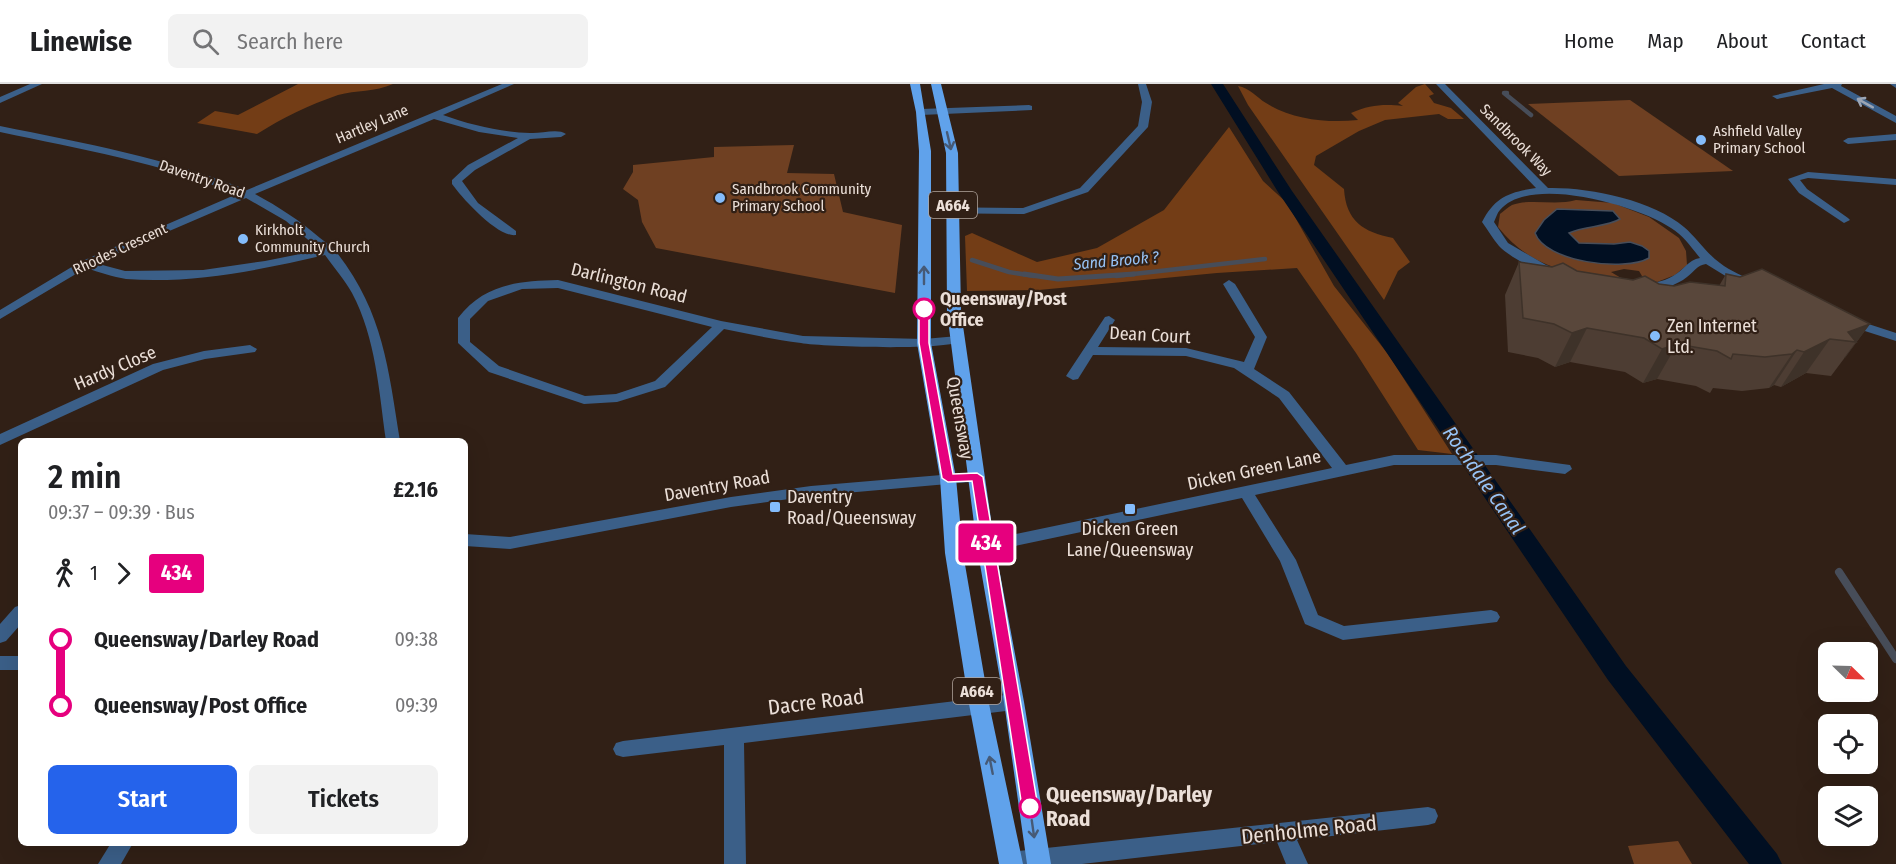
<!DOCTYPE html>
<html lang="en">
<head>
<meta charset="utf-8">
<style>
  body { margin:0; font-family:"Fira Sans Condensed",sans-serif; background:#f2f2f2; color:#202124; height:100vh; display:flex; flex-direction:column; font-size:22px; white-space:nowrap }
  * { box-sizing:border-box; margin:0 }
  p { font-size:20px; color:#757577 }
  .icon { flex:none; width:33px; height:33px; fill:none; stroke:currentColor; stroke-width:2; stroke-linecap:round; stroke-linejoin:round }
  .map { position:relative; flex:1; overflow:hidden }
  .drawer { position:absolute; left:18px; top:354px; width:450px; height:408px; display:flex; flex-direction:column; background:#fff; border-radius:9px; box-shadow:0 6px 24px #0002 }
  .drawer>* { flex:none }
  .badge { padding:0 12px; border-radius:4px; font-size:21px; line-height:39px }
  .needle { width:39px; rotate:113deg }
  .tools { position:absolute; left:1818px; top:558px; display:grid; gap:12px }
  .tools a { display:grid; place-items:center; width:60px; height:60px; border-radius:9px; background:#fff; box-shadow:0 6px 24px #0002; font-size:30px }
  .map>.badge { position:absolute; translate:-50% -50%; box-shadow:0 0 0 3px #fff }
  .legs { display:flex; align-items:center; gap:9px; height:66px; padding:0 30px; font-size:20px }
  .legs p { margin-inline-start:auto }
  .summary { display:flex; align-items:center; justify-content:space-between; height:102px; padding:0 30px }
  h1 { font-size:33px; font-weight:600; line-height:45px }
  .primary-button { display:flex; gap:12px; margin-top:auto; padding:12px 30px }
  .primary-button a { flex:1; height:69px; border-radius:9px; background:#2563eb; color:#fff; font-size:24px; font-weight:600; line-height:69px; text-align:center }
  .primary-button a+a { background:#f2f2f2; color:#202124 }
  ul { padding:0 30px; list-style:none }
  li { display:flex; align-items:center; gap:21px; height:66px; font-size:22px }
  li i { display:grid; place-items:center; width:9px; height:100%; margin:0 8px; background:currentColor }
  li i::after { content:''; width:15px; height:15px; margin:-8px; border:4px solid; border-radius:50%; background:#fff }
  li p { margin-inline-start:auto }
  li:first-child i { background:linear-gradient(#0000 50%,currentColor 0) }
  li:last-child i { background:linear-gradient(currentColor 50%,#0000 0) }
  header { display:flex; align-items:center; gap:36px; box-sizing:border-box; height:84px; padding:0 30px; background:#fff; border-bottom:2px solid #e0e0e0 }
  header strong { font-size:28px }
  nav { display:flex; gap:33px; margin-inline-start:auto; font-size:21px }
  .search { width:420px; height:54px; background:#f2f2f2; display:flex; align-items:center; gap:15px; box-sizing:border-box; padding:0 21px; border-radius:9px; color:#757577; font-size:22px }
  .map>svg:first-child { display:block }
  .green { fill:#6f4022 }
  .forest { fill:#733d16 }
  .water { fill:#010f22; stroke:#474d59; stroke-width:1.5 }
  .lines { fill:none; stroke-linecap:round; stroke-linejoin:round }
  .stream-far2 { stroke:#474d59; stroke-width:4.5 }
  .stream-far1 { stroke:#474d59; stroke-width:5 }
  .stream { stroke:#474d59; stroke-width:8 }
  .canal { fill:#010f22; fill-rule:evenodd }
  .minor { fill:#3b5f88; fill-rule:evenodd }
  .trunk { fill:#60a2eb; fill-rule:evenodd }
  .wall { fill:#4d3d33 }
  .shaded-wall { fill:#3e3229 }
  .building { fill:#59473b; stroke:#3e3229; stroke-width:1.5 }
  .oneway { stroke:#9ca5b4 }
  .oneway2 { stroke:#465a76 }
  .line-1 { fill:#e6007e; stroke:#fff; stroke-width:1.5 }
  .poi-dot { fill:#84bcfb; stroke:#312016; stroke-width:2 }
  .stop-1-dot { fill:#fff; stroke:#e6007e; stroke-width:3 }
  .labels { text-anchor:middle; stroke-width:4.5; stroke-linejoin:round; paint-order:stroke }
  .far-street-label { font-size:15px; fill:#ebdfd8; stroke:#312016 }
  .far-poi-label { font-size:15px; fill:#ebdfd8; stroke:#312016; text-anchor:start }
  .shield { fill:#312016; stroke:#b3a69e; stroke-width:1.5 }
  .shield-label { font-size:16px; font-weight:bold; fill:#ebdfd8 }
  .far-water-label { font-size:16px; font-style:italic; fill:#97c3f6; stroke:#312016 }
  .street-label { font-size:18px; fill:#ebdfd8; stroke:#312016 }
  .stop-label { font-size:18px; font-weight:bold; fill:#ebdfd8; stroke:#312016; text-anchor:start }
  .poi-label { font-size:18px; fill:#ebdfd8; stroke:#312016; text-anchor:start }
  .water-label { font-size:20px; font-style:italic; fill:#97c3f6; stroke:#312016 }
  .near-street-label { font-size:21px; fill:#ebdfd8; stroke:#312016 }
  .near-stop-label { font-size:21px; font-weight:bold; fill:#ebdfd8; stroke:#312016; text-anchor:start }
</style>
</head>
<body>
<header>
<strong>Linewise</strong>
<div class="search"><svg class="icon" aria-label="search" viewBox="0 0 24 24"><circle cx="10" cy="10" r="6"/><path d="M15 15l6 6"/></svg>Search here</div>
<nav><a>Home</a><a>Map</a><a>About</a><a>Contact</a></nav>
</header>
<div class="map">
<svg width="1896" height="780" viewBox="0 0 1896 780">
  <rect width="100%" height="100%" fill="#312016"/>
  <g class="green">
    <polygon points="1630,16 1733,87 1619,92 1528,20"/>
    <polygon points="794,61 787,89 834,90 843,128 902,141 895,209 656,164 642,138 638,116 623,105 633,88 633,81 714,73 714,63"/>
    <path d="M1576 116 1613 119 1649 133 1679 154 1686 167 1687 181 1675 191 1657 198 1642 192 1639 187 1624 185 1611 188 1621 194 1617 200C1567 187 1532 185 1498 143L1500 130C1503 128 1508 123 1512 121 1530 114 1555 122 1576 116Z"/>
    <polygon points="1678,757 1692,780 1634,780 1628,762"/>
  </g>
  <g class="forest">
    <path d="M298 0H393C375 8 356 6 338 11 309 21 282 34 257 50L197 39 215 27 238 31Z"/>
    <path d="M1425 0 1434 10 1429 12 1434 19 1451 24 1464 35H1448L1439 30 1385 36 1359 47 1316 72 1314 81 1344 105C1346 137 1363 148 1393 154L1410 178 1398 187 1384 216 1248 21 1238 2C1250 4 1256 13 1266 19 1293 36 1328 39 1358 36L1351 29C1370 21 1383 20 1403 22L1398 19 1416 3Z"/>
    <polygon points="1229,43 1263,97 1287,119 1334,202 1388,270 1452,370 1418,366 1356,269 1297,184 1217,189 1039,206 967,207 965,152 972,149 1037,178 1097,164 1164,126"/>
  </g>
  <path class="water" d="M1557 125 1613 127 1620 135C1607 143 1584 142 1569 149L1579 159 1614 160 1630 158 1642 162 1649 167V174C1625 188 1545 178 1535 149L1544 136Z"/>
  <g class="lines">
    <g class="stream-far2">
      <polyline points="1507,9 1504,9 1531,31"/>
      <polyline points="972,176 1009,188 1034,192"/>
      <polyline points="1116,192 1265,175"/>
    </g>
    <polyline class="stream-far1" points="1024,190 1058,195 1134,190"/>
    <polyline class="stream" points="1839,488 1896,575"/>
    <polygon class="canal" points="1211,0 1223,0 1292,107 1626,582 1777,770 1782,780 1749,780 1608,596 1278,108"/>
    <g class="minor">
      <polygon points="30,0 42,0 0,19 0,13"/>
      <path d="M502 0H514L443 31C471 41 500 48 530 49 540 50 558 44 566 50L561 53 530 55 475 86 462 97 478 119 516 147V151C498 154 462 114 452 100V96L468 81 518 54 479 48 434 35 255 110C279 123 299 136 320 154 324 157 330 161 334 165 383 226 388 282 400 357H386C379 308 376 254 352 209 345 196 334 184 325 171 260 186 193 200 126 195 113 193 99 188 86 184L0 235V226L80 178 237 110C161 79 81 65 0 48V42C84 59 167 74 247 106ZM246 114 286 137 320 166 265 177 203 186 125 187 95 179Z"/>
      <polygon points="1138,0 1146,0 1152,18 1148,43 1088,108 1024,130 925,129 920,126 925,123 1023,124 1080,104 1138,42 1142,18"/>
      <path d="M1436 0H1445L1548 104C1588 103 1653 116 1684 143 1697 154 1706 169 1720 179 1730 188 1746 191 1755 201L1749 205 1745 204 1706 180C1697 181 1694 188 1687 193 1676 202 1654 209 1641 207V201C1652 199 1663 198 1673 192 1684 186 1688 176 1700 174 1691 163 1683 151 1671 144 1639 122 1530 90 1500 126 1497 129 1496 134 1494 138L1508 159 1546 181 1558 185V191C1545 193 1508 172 1499 162 1493 155 1488 146 1482 138 1495 113 1509 108 1536 104Z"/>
      <polygon points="1824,0 1842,0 1841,2 1896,32 1896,39 1832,4 1777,15 1772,12"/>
      <polygon points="1890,0 1896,0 1896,4"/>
      <polygon points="1029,21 1032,22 1032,26 921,31 916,28 921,25"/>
      <polygon points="1896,50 1896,56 1848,60 1843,57 1848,54"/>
      <polygon points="1808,88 1896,95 1896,101 1808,94 1800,96 1807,105 1848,134 1850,136 1844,139 1799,109 1788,95"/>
      <path d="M558 196 721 237 803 252 924 255 958 252 964 256C954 267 822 263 801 259 775 256 749 250 724 245L665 303 617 318 584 320 489 288 458 259V234C484 200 518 197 558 196ZM558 204 712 243 655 297 616 310 585 312 499 282 470 258V235L488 217 522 205Z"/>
      <polygon points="1229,196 1235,200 1267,253 1254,285 1289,308 1346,381 1394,371 1496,371 1570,381 1572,385 1565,390 1496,381 1394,381 1255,411 1296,476 1318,531 1344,542 1491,526 1497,528 1500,533 1497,538 1343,556 1305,540 1280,477 1242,414 954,475 948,473 946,469 948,465 954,463 1332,384 1279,314 1234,284 1186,272 1093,271 1078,295 1073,296 1066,292 1105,233 1109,232 1115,236 1098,263 1186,264 1244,278 1255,253 1223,200"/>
      <polygon points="1847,233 1896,249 1896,257 1843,240 1841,237"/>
      <polygon points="250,261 257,265 255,268 205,275 163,286 0,361 0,350 153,280 204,267"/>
      <polygon points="977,388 982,389 985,393 982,397 811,412 731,423 510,465 465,462 465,450 510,453 731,413 811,402"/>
      <polygon points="21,521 21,540 6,557 0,559 0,540 15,523"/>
      <rect x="0" y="572" width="21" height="14"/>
      <polygon points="1014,610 1021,612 1023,618 1021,624 1014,626 744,659 746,780 724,780 724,661 623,673 616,671 613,665 616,659 623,657"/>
      <polygon points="1428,723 1435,725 1438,732 1435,739 1428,741 1297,756 1308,780 1286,780 1277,758 1082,780 1000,780 1000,778 1003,771 1010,768"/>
      <polygon points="111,759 133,759 121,780 98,780"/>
    </g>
    <g class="trunk">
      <polygon points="910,0 920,0 931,67 931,259 956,394 963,469 989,620 1023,780 999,780 969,620 945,469 940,394 917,259 919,67 916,28"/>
      <polygon points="931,0 941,0 958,69 961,228 995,463 1024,618 1051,780 1027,780 1004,618 977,463 947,228 946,69"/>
    </g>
  </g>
  <polygon class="wall" points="1519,178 1674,202 1719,202 1726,190 1870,240 1831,292 1806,289 1781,303 1774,301 1769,304 1742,307 1713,304 1710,309 1696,302 1657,295 1643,299 1625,288 1570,278 1555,283 1538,274 1508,268 1505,211"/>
  <g class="shaded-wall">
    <polygon points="1870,240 1845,274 1844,274 1856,258 1848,248"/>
    <polygon points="1587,244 1570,278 1555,283 1572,249"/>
    <polygon points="1830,255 1806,289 1781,303 1804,268"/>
    <polygon points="1677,260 1657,295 1643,299 1662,265"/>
    <polygon points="1797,266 1774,301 1769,304 1792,270"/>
  </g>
  <polygon class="building" points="1519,178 1552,183 1563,179 1577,187 1633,196 1645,192 1659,200 1674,202 1690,198 1725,202 1726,190 1740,193 1762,185 1870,240 1848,248 1856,258 1830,255 1804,268 1797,266 1792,270 1765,273 1733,270 1731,275 1717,267 1677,260 1662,265 1644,254 1587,244 1572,249 1554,240 1523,234"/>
  <defs><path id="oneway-shaft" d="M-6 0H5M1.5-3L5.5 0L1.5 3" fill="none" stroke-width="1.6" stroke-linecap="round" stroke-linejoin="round" transform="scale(1.5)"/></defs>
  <use class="oneway" href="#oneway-shaft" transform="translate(1865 19) rotate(-151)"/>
  <g class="oneway2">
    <use href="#oneway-shaft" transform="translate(949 57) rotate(77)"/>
    <use href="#oneway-shaft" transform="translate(924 191) rotate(-90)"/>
    <use href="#oneway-shaft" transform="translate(991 681) rotate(-101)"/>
    <use href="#oneway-shaft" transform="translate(1033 745) rotate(82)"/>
  </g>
  <polygon class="line-1" points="924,222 929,225 929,259 953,390 977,389 983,393 1038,723 1035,728 1030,730 1024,728 1022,723 972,397 948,398 942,394 919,259 919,225"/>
  <g class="poi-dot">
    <circle cx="1701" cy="56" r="6"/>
    <circle cx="720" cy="114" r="6"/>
    <circle cx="243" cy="155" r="6"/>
    <circle cx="1655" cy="252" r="6"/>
    <rect x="769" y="417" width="12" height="12" rx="3"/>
    <rect x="1124" y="419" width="12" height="12" rx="3"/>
  </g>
  <g class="stop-1-dot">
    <circle cx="924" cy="225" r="10"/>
    <circle cx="1030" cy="723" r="10"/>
  </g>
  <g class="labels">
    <g class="far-street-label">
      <text transform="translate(372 40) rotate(-23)" y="5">Hartley Lane</text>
      <text transform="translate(1516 56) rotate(45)" y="5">Sandbrook Way</text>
      <text transform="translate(202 95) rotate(19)" y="5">Daventry Road</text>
      <text transform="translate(120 165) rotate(-25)" y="5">Rhodes Crescent</text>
    </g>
    <g class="far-poi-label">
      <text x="1713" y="52">Ashfield Valley<tspan x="1713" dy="17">Primary School</tspan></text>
      <text x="732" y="110">Sandbrook Community<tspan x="732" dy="17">Primary School</tspan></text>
      <text x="255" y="151">Kirkholt<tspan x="255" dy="17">Community Church</tspan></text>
    </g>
    <g class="shield">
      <rect x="929" y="108" width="48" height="26" rx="4.5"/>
      <rect x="953" y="594" width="48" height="26" rx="4.5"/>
    </g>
    <g class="shield-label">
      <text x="953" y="127">A664</text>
      <text x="977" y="613">A664</text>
    </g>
    <g class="far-water-label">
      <text transform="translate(1116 176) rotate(-5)" y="6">Sand Brook ?</text>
    </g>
    <g class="street-label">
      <text transform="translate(629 199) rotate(14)" y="6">Darlington Road</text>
      <text transform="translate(1150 251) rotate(3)" y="6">Dean Court</text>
      <text transform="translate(115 284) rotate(-23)" y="6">Hardy Close</text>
      <text transform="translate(960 334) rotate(80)" y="6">Queensway</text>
      <text transform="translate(1254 386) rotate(-12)" y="6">Dicken Green Lane</text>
      <text transform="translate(717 402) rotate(-10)" y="6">Daventry Road</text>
    </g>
    <g class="stop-label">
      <text x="940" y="221">Queensway/Post<tspan x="940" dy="21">Office</tspan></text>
    </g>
    <g class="poi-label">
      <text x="1667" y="248">Zen Internet<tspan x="1667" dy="21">Ltd.</tspan></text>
      <text x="787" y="419">Daventry<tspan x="787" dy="21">Road/Queensway</tspan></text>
      <text x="1130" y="451" text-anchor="middle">Dicken Green<tspan x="1130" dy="21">Lane/Queensway</tspan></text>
    </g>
    <g class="water-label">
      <text transform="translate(1484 396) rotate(55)" y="7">Rochdale Canal</text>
    </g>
    <g class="near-street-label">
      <text transform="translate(816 618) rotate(-7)" y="7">Dacre Road</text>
      <text transform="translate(1309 746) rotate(-6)" y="7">Denholme Road</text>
    </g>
    <g class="near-stop-label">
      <text x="1046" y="718">Queensway/Darley<tspan x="1046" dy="24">Road</tspan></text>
    </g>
  </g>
</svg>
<div class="tools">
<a><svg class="needle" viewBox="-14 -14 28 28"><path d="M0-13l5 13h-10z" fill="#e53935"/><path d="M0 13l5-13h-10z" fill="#757577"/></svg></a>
<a><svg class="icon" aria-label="locate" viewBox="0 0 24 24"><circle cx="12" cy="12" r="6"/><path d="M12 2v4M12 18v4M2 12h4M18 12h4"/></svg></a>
<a><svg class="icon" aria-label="layers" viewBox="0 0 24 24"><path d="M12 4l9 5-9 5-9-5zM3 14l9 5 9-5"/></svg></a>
</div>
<b class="badge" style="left:986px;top:459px;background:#e6007e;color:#fff">434</b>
<section class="drawer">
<div class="summary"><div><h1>2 min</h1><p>09:37 – 09:39 · Bus</p></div><b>£2.16</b></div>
<div class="legs"><svg class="icon" aria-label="walk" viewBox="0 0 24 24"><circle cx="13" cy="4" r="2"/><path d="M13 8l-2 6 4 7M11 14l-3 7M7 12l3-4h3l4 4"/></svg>1<svg class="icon" aria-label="forward" viewBox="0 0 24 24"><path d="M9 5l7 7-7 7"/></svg><b class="badge" style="background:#e6007e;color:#fff">434</b></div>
<ul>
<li><i style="color:#e6007e"></i><b>Queensway/Darley Road</b><p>09:38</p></li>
<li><i style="color:#e6007e"></i><b>Queensway/Post Office</b><p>09:39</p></li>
</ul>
<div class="primary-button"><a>Start</a><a>Tickets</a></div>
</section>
</div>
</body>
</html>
